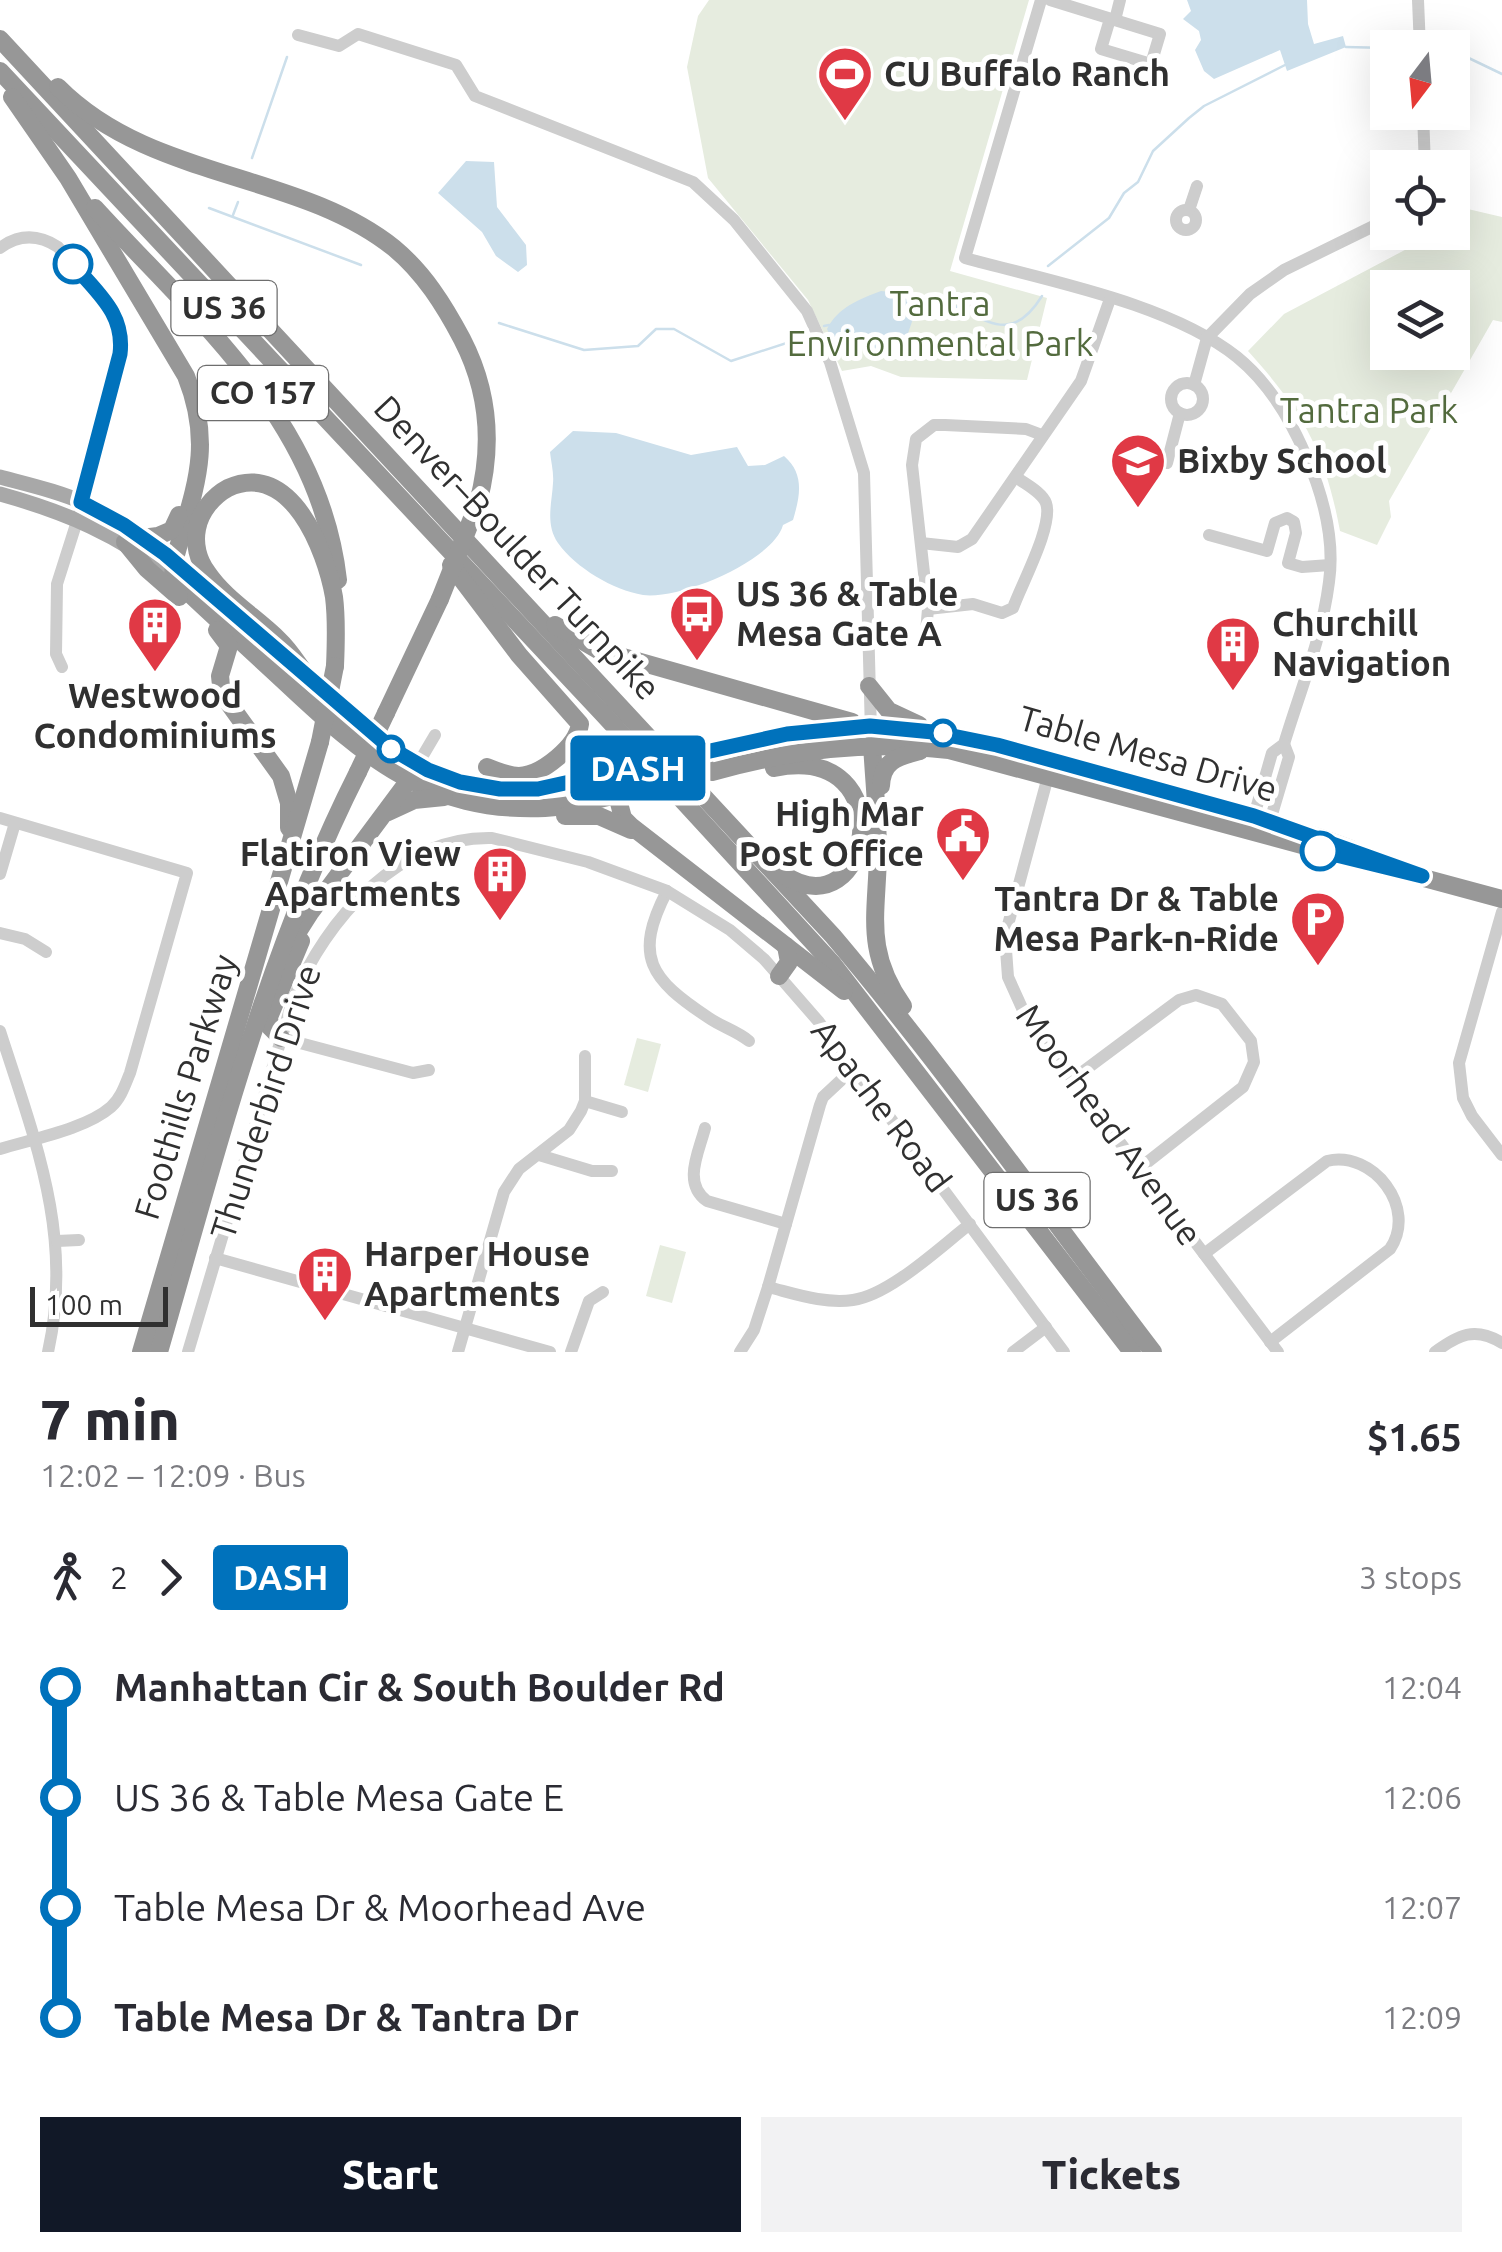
<!DOCTYPE html>
<html lang="en">
<head>
<meta charset="utf-8">
<style>
  body { margin:0; font-family:Ubuntu,sans-serif; background:#f2f2f3; color:#2b2b33; height:100vh; display:flex; flex-direction:column; font-size:38px; white-space:nowrap }
  * { box-sizing:border-box; margin:0 }
  p { font-size:32px; color:#7c7c81 }
  .icon { flex:none; width:55px; height:55px; fill:none; stroke:currentColor; stroke-width:2; stroke-linecap:round; stroke-linejoin:round }
  .map { position:relative; height:1352px; overflow:hidden }
  .panel { display:flex; flex-direction:column; background:#fff; flex:1 }
  .panel>* { flex:none }
  .badge { padding:0 20px; border-radius:8px; font-size:35px; line-height:65px }
  .needle { width:65px; rotate:196deg }
  .controls { position:absolute; left:1370px; top:30px; display:grid; gap:20px }
  .controls a { display:grid; place-items:center; width:100px; height:100px; border-radius:0px; background:#fff; box-shadow:0 10px 40px #0002; font-size:50px }
  .scale { position:absolute; left:30px; bottom:25px; width:138px; box-sizing:border-box; padding-left:10px; border:5px solid #303030; border-top:0; font-size:28px; line-height:35px; white-space:nowrap; color:#303030; -webkit-text-stroke:8px #fff; paint-order:stroke }
  .map>.badge { position:absolute; translate:-50% -50%; box-shadow:0 0 0 5px #fff }
  .legs { display:flex; align-items:center; gap:15px; height:110px; padding:0 40px; font-size:32px }
  .legs p { margin-inline-start:auto }
  .summary { display:flex; align-items:center; justify-content:space-between; height:170px; padding:0 40px }
  h1 { font-size:55px; font-weight:800; line-height:75px }
  .primary-button { display:flex; gap:20px; margin-top:auto; padding:20px 40px }
  .primary-button a { flex:1; height:115px; border-radius:0px; background:#111827; color:#fff; font-size:40px; font-weight:800; line-height:115px; text-align:center }
  .primary-button a+a { background:#f2f2f3; color:#2b2b33 }
  ul { padding:0 40px; list-style:none }
  li { display:flex; align-items:center; gap:35px; height:110px; font-size:38px }
  li i { display:grid; place-items:center; width:15px; height:100%; margin:0 12px; background:currentColor }
  li i::after { content:''; width:25px; height:25px; margin:-12px; border:8px solid; border-radius:50%; background:#fff }
  li p { margin-inline-start:auto }
  li:first-child i { background:linear-gradient(#0000 50%,currentColor 0) }
  li:last-child i { background:linear-gradient(currentColor 50%,#0000 0) }
  .map>svg:first-child { display:block }
  .green { fill:#e6ecdf; fill-rule:evenodd }
  .water { fill:#ccdfeb }
  .lines { fill:none; stroke-linecap:round; stroke-linejoin:round }
  .stream { stroke:#ccdfeb; stroke-width:2.5 }
  .minor { stroke:#cdcdcd; stroke-width:12 }
  .major { stroke:#a8a8a8; stroke-width:15 }
  .highway { stroke:#979797; stroke-width:18 }
  .highway-bridge { stroke:#979797; stroke-width:18 }
  .line-1-casing { stroke:#fff; stroke-width:22 }
  .line-1 { stroke:#0072bc; stroke-width:15 }
  .stop-1-dot { fill:#fff; stroke:#0072bc; stroke-width:5 }
  .labels { text-anchor:middle; stroke-width:10; stroke-linejoin:round; paint-order:stroke }
  .shield { fill:#fff; stroke:#6e6e6e; stroke-width:2.5 }
  .shield-label { font-size:32px; font-weight:bold; fill:#303030 }
  .poi-label { font-size:35px; font-weight:bold; fill:#303030; stroke:#fff; text-anchor:start }
  .park-label { font-size:35px; fill:#536b3e; stroke:#fff }
  .street-label { font-size:35px; fill:#303030; stroke:#fff }
</style>
</head>
<body>
<div class="map">
<svg width="1502" height="1352" viewBox="0 0 1502 1352">
  <rect width="100%" height="100%" fill="#fff"/>
  <g class="green">
    <polygon points="709,0 1029,0 950,271 1047,298 1027,380 901,377 871,366 842,371 808,300 708,178 687,67 698,16"/>
    <path d="M1455 206 1502 217V322L1493 320 1389 501 1391 517 1377 545 1340 531C1325 450 1303 412 1248 351L1284 314 1418 243 1429 233 1452 232ZM1388 288H1452V352H1388Z"/>
    <polygon points="637,1038 661,1044 648,1092 624,1085"/>
    <polygon points="660,1245 686,1252 672,1303 646,1296"/>
  </g>
  <g class="water">
    <polygon points="1187,0 1307,0 1308,24 1314,44 1343,36 1346,47 1287,71 1280,50 1214,79 1204,71 1195,50 1201,40 1199,31 1183,19 1191,11"/>
    <polygon points="466,161 494,162 497,207 526,245 527,265 518,272 496,256 482,232 438,193"/>
    <path d="M881 291C893 292 911 296 917 307L903 348C878 359 857 348 832 340L827 329C838 307 860 299 881 291Z"/>
    <path d="M573 431 616 433 691 455 737 447 748 466 765 465 784 456C805 474 800 496 793 520L783 525C773 561 679 600 643 595 613 590 576 568 558 543 545 524 552 503 553 483 554 473 551 462 550 452Z"/>
  </g>
  <g class="lines">
    <g class="stream">
      <polyline points="1346,47 1388,48"/>
      <polyline points="1409,48 1409,47"/>
      <polyline points="1452,50 1502,74"/>
      <polyline points="252,158 287,57"/>
      <polyline points="209,208 361,265"/>
      <polyline points="233,215 238,202"/>
      <polyline points="1048,266 1109,218 1124,193 1138,182 1153,151 1189,118 1204,106 1285,65"/>
      <path d="M917 306C963 281 998 367 1042 296"/>
      <polyline points="499,323 584,350 638,346 656,329 674,329 731,361 805,337"/>
      <polyline points="824,326 829,325"/>
    </g>
    <g class="minor">
      <path d="M1041 0 965 258C1048 281 1169 303 1237 357 1269 383 1290 418 1306 456 1323 495 1335 540 1329 582 1322 638 1300 691 1284 744L1272 753 1254 816 1255 823"/>
      <polyline points="1050,0 1160,34 1151,64 1101,49 1110,19"/>
      <polyline points="1418,0 1420,48"/>
      <polyline points="1115,20 1120,0"/>
      <polyline points="298,35 339,46 358,34 456,65 475,96 693,182 734,220 807,311 830,362 864,473 871,732"/>
      <polyline points="1423,112 1425,168"/>
      <circle cx="1186" cy="220" r="10"/>
      <polyline points="1189,210 1197,186"/>
      <path d="M0 248C19 234 38 234 58 247L118 319 121 329 120 354 78 518 57 584 56 654 62 667"/>
      <circle cx="1187" cy="399" r="16"/>
      <polyline points="1194,385 1207,338 1250,294 1284,270 1388,219"/>
      <polyline points="1167,463 1180,413"/>
      <polyline points="1209,535 1267,551 1275,523 1287,518 1294,522 1296,533 1288,563 1302,567 1330,565"/>
      <polyline points="921,543 958,547 972,539 1081,381 1110,299"/>
      <path d="M928 609 973 604 1002 613 1013 608C1021 585 1054 525 1046 503 1042 492 1025 484 1016 477"/>
      <polyline points="926,632 928,609 912,465 916,439 934,425 945,425 1026,429 1042,435"/>
      <polyline points="415,769 435,735"/>
      <polyline points="1050,769 1005,936 1008,977 1027,1019 1278,1352"/>
      <path d="M0 818 187 873 130 1073C125 1085 121 1098 111 1107 86 1129 32 1139 0 1149"/>
      <polyline points="1265,825 1270,821 1289,757 1284,744"/>
      <polyline points="0,874 15,823"/>
      <path d="M667 891C633 957 650 979 709 1018 722 1027 737 1031 749 1041"/>
      <polyline points="1502,912 1459,1063 1463,1098 1472,1116 1502,1155"/>
      <polyline points="0,933 25,939 46,952"/>
      <path d="M0 1031C35 1140 74 1236 48 1352"/>
      <polyline points="281,1038 413,1073 429,1070"/>
      <polyline points="1073,1079 1179,1000 1196,995 1222,1004 1251,1041 1254,1062 1243,1087 1140,1168"/>
      <polyline points="585,1101 622,1112"/>
      <path d="M705 1128C699 1152 682 1183 707 1201L786 1224"/>
      <polyline points="539,1155 592,1171 612,1171"/>
      <polyline points="57,1241 79,1240"/>
      <path d="M1204 1254 1327 1161C1373 1150 1418 1208 1390 1249L1270 1342"/>
      <polyline points="215,1258 550,1352"/>
      <path d="M768 1287C796 1294 824 1304 853 1300 890 1295 940 1247 970 1224"/>
      <path d="M188 1352 293 999C326 919 399 836 492 838L588 862 667 891 730 930 764 959 819 1022 1064 1352"/>
      <polyline points="458,1352 504,1192 519,1169 569,1130 581,1111 585,1101 585,1056"/>
      <polyline points="571,1352 589,1301 603,1292"/>
      <polyline points="740,1352 754,1330 768,1287 820,1105 823,1097 853,1069"/>
      <polyline points="1013,1352 1046,1327"/>
      <path d="M1435 1352C1458 1335 1475 1326 1502 1343"/>
    </g>
    <g class="major">
      <path d="M0 477C30 485 61 492 89 505 165 541 228 608 291 663"/>
      <path d="M0 494C65 512 120 535 173 578"/>
    </g>
    <g class="highway">
      <path d="M0 39 833 936C946 1070 1047 1213 1153 1352"/>
      <polyline points="0,71 605,716 832,963 1132,1352"/>
      <path d="M58 87C151 181 298 171 394 248 424 273 444 305 462 339 489 391 493 447 478 503"/>
      <path d="M12 97 68 178 186 376C215 449 193 491 174 562L173 578C210 613 248 648 285 682 365 757 428 813 545 808 578 806 610 796 642 789"/>
      <path d="M95 208C197 320 320 420 338 580"/>
      <polyline points="142,538 158,536 172,530 179,515"/>
      <polyline points="125,542 147,569 179,597"/>
      <path d="M451 565 519 655 580 724C577 746 542 775 519 776 508 776 497 771 487 767"/>
      <polyline points="555,625 598,650 852,722"/>
      <polyline points="217,630 229,646 220,676 222,694 281,776 289,803 289,828"/>
      <path d="M335 666C336 643 337 620 334 597 326 551 291 459 228 488 213 496 200 512 197 529 194 544 198 560 207 572 225 599 256 617 279 640 292 652 300 668 311 681 347 720 396 761 446 778 508 798 565 786 626 772"/>
      <polyline points="869,686 889,711 919,725"/>
      <polyline points="386,713 440,599"/>
      <path d="M872 744C874 781 878 818 878 854 877 915 864 950 903 1006"/>
      <path d="M696 755C753 741 810 728 869 727 954 725 1035 757 1116 779 1194 801 1274 820 1351 849"/>
      <path d="M774 768C906 741 871 935 783 874"/>
      <path d="M712 772C792 750 867 740 949 750L1502 899"/>
      <path d="M881 786C882 760 898 757 920 751"/>
      <polyline points="626,787 619,803 623,818 631,826 844,991"/>
      <polyline points="388,812 414,800 444,797"/>
      <polyline points="565,816 599,816 631,830"/>
      <polyline points="289,946 310,913 409,780"/>
      <polyline points="779,976 789,962 786,946"/>
      <polyline points="281,1038 270,1027 269,1017 301,941"/>
      <polyline points="141,1352 320,742"/>
      <path d="M159 1352C216 1155 265 956 358 772"/>
    </g>
    <g class="highway-bridge">
      <polyline points="440,599 478,503"/>
      <polyline points="320,742 335,666"/>
      <polyline points="358,772 386,713"/>
      <polyline points="626,772 695,755"/>
      <polyline points="635,782 705,765"/>
    </g>
  </g>
  <g class="lines">
    <g class="line-1-casing">
      <path id="line-1" d="M73 264C97 293 125 313 120 354L81 502 124 525 165 554 392 749 428 770 460 782 500 789H538L787 734 870 726 933 732 997 745 1254 816 1422 876 1320 851"/>
    </g>
    <use href="#line-1" class="line-1"/>
  </g>
  <defs>
    <g id="stadium-pin" transform="scale(2.875)"><path d="M0 17L-7.5 6A9.5 9.5 0 1 1 7.5 6Z" fill="#e03945" stroke="#fff"/><path d="M0-5a6.5 5 0 1 0 0 10a6.5 5 0 1 0 0-10ZM-3.5-1.8h7v3.6h-7Z" fill="#fff"/></g>
    <g id="school-pin" transform="scale(2.875)"><path d="M0 17L-7.5 6A9.5 9.5 0 1 1 7.5 6Z" fill="#e03945" stroke="#fff"/><path d="M0-5L7-2L0 1L-7-2ZM-4 1L0 2.5L4 1V4Q0 6-4 4Z" fill="#fff"/></g>
    <g id="bus-pin" transform="scale(2.875)"><path d="M0 17L-7.5 6A9.5 9.5 0 1 1 7.5 6Z" fill="#e03945" stroke="#fff"/><path d="M-5-6H5V4H4V6H2V4H-2V6H-4V4H-5ZM-3.5-4V0h7V-4ZM-3.5 1.2v1.5H-2V1.2ZM2 1.2v1.5H3.5V1.2Z" fill="#fff"/></g>
    <g id="building-pin" transform="scale(2.875)"><path d="M0 17L-7.5 6A9.5 9.5 0 1 1 7.5 6Z" fill="#e03945" stroke="#fff"/><path d="M-4-6H4V6H1V3H-1V6H-4ZM-2.5-4.3h1.7v1.8h-1.7ZM.8-4.3h1.7v1.8H.8ZM-2.5-1h1.7V.8h-1.7ZM.8-1h1.7V.8H.8Z" fill="#fff"/></g>
    <g id="civic-pin" transform="scale(2.875)"><path d="M0 17L-7.5 6A9.5 9.5 0 1 1 7.5 6Z" fill="#e03945" stroke="#fff"/><path d="M-.6-6.5H3V-4.5H.6V-3L4-1V1h2V6H-6V1h2V-1L-.6-3ZM-1.2 2.5V6h2.4V2.5Z" fill="#fff"/></g>
    <g id="parking-pin" transform="scale(2.875)"><path d="M0 17L-7.5 6A9.5 9.5 0 1 1 7.5 6Z" fill="#e03945" stroke="#fff"/><path d="M-3.5-5.5H1a3.5 3.5 0 0 1 0 7H-1V5.5H-3.5ZM-1-3.4V-.6H.8a1.4 1.4 0 0 0 0-2.8Z" fill="#fff"/></g>
  </defs>
  <g fill-rule="evenodd">
    <use href="#stadium-pin" x="845" y="74"/>
    <use href="#school-pin" x="1138" y="461"/>
    <use href="#bus-pin" x="697" y="614"/>
    <use href="#building-pin" x="155" y="625"/>
    <use href="#building-pin" x="1233" y="644"/>
    <use href="#civic-pin" x="963" y="834"/>
    <use href="#building-pin" x="500" y="874"/>
    <use href="#parking-pin" x="1318" y="919"/>
    <use href="#building-pin" x="325" y="1274"/>
  </g>
  <g class="stop-1-dot">
    <circle cx="73" cy="264" r="18"/>
    <circle cx="943" cy="733" r="12"/>
    <circle cx="391" cy="749" r="12"/>
    <circle cx="1320" cy="851" r="18"/>
  </g>
  <g class="labels">
    <g class="shield">
      <rect x="171.5" y="281" width="105" height="54" rx="8"/>
      <rect x="198" y="366" width="130" height="54" rx="8"/>
      <rect x="984.5" y="1173" width="105" height="54" rx="8"/>
    </g>
    <g class="shield-label">
      <text x="224" y="319">US 36</text>
      <text x="263" y="404">CO 157</text>
      <text x="1037" y="1211">US 36</text>
    </g>
    <g class="poi-label">
      <text x="884" y="86">CU Buffalo Ranch</text>
      <text x="1177" y="473">Bixby School</text>
      <text x="736" y="606">US 36 &amp; Table<tspan x="736" dy="40">Mesa Gate A</tspan></text>
      <text x="1272" y="636">Churchill<tspan x="1272" dy="40">Navigation</tspan></text>
      <text x="155" y="708" text-anchor="middle">Westwood<tspan x="155" dy="40">Condominiums</tspan></text>
      <text x="924" y="826" text-anchor="end">High Mar<tspan x="924" dy="40">Post Office</tspan></text>
      <text x="461" y="866" text-anchor="end">Flatiron View<tspan x="461" dy="40">Apartments</tspan></text>
      <text x="1279" y="911" text-anchor="end">Tantra Dr &amp; Table<tspan x="1279" dy="40">Mesa Park-n-Ride</tspan></text>
      <text x="364" y="1266">Harper House<tspan x="364" dy="40">Apartments</tspan></text>
    </g>
    <g class="park-label">
      <text x="940" y="316">Tantra<tspan x="940" dy="40">Environmental Park</tspan></text>
      <text x="1369" y="423">Tantra Park</text>
    </g>
    <g class="street-label">
      <text transform="translate(517 548) rotate(47)" y="12">Denver–Boulder Turnpike</text>
      <text transform="translate(1148 754) rotate(16)" y="12">Table Mesa Drive</text>
      <text transform="translate(186 1087) rotate(-73)" y="12">Foothills Parkway</text>
      <text transform="translate(266 1102) rotate(-72)" y="12">Thunderbird Drive</text>
      <text transform="translate(881 1106) rotate(53)" y="12">Apache Road</text>
      <text transform="translate(1109 1125) rotate(54)" y="12">Moorhead Avenue</text>
    </g>
  </g>
</svg>
<div class="controls">
<a><svg class="needle" viewBox="-14 -14 28 28"><path d="M0-13l5 13h-10z" fill="#e53935"/><path d="M0 13l5-13h-10z" fill="#7c7c81"/></svg></a>
<a><svg class="icon" aria-label="locate" viewBox="0 0 24 24"><circle cx="12" cy="12" r="6"/><path d="M12 2v4M12 18v4M2 12h4M18 12h4"/></svg></a>
<a><svg class="icon" aria-label="layers" viewBox="0 0 24 24"><path d="M12 4l9 5-9 5-9-5zM3 14l9 5 9-5"/></svg></a>
</div>
<div class="scale">100 m</div>
<b class="badge" style="left:638px;top:768px;background:#0072bc;color:#fff">DASH</b>
</div>
<section class="panel">
<div class="summary"><div><h1>7 min</h1><p>12:02 – 12:09 · Bus</p></div><b>$1.65</b></div>
<div class="legs"><svg class="icon" aria-label="walk" viewBox="0 0 24 24"><circle cx="13" cy="4" r="2"/><path d="M13 8l-2 6 4 7M11 14l-3 7M7 12l3-4h3l4 4"/></svg>2<svg class="icon" aria-label="forward" viewBox="0 0 24 24"><path d="M9 5l7 7-7 7"/></svg><b class="badge" style="background:#0072bc;color:#fff">DASH</b><p>3 stops</p></div>
<ul>
<li><i style="color:#0072bc"></i><b>Manhattan Cir &amp; South Boulder Rd</b><p>12:04</p></li>
<li><i style="color:#0072bc"></i><span>US 36 &amp; Table Mesa Gate E</span><p>12:06</p></li>
<li><i style="color:#0072bc"></i><span>Table Mesa Dr &amp; Moorhead Ave</span><p>12:07</p></li>
<li><i style="color:#0072bc"></i><b>Table Mesa Dr &amp; Tantra Dr</b><p>12:09</p></li>
</ul>
<div class="primary-button"><a>Start</a><a>Tickets</a></div>
</section>
</body>
</html>
